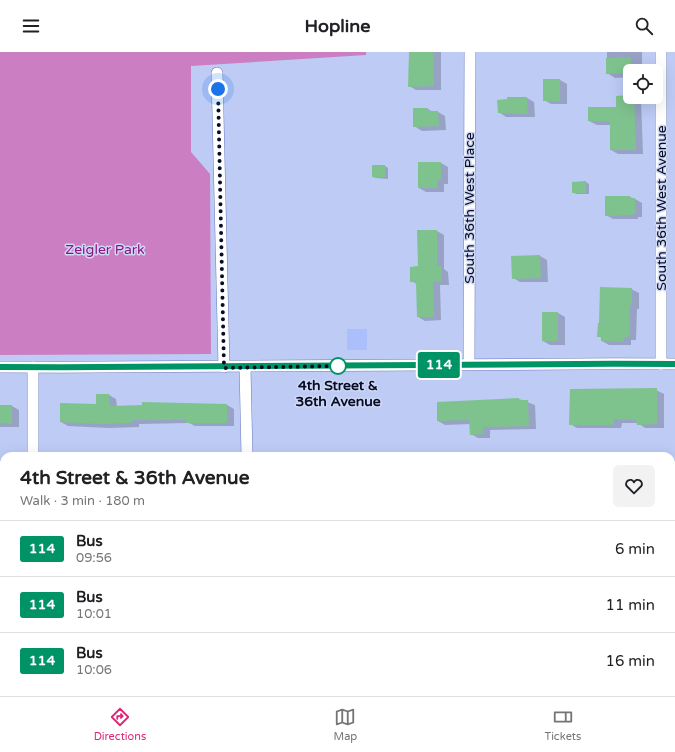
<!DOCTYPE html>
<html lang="en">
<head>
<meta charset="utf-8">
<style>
  body { margin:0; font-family:"Varela Round",sans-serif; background:#f2f2f2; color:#202124; height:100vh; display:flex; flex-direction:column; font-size:15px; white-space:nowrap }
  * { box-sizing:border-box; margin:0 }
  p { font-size:13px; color:#757577 }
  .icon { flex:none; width:22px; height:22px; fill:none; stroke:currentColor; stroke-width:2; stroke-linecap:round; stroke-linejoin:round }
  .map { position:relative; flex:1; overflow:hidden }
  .side { position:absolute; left:0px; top:400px; width:675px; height:244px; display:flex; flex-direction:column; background:#fff; border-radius:12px 12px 0 0; box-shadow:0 4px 16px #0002 }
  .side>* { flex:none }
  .badge { padding:0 8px; border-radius:3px; font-size:14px; line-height:26px }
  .controls { position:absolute; left:623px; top:12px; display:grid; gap:8px }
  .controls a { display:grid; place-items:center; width:40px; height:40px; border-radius:6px; background:#fff; box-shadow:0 4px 16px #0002; font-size:20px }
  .you { position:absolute; width:20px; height:20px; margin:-10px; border:3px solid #fff; border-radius:50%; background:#1a73e8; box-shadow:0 0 0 6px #1a73e833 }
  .map>.badge { position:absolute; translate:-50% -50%; box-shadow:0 0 0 2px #fff }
  .round { display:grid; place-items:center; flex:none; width:42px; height:42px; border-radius:6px; background:#f2f2f2 }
  .overview { display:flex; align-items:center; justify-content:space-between; height:68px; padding:0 20px }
  h1 { font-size:19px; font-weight:800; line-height:30px }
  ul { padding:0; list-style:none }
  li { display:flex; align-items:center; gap:12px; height:56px; padding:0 20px; border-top:1px solid #e0e0e0 }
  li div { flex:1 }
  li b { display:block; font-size:15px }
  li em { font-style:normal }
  li .badge { min-width:44px; font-weight:700; text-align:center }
  header { display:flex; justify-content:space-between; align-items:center; height:52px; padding:0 20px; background:#fff; font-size:18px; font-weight:800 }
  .dock { display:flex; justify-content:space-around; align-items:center; height:56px; border-top:1px solid #e0e0e0; background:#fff; font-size:11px; color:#757577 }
  .dock a { display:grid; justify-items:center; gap:2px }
  .dock .on { color:#db2777 }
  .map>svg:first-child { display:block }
  .built { fill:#acbffd }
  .green { fill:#cb7ec2 }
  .shadow { fill:#0003 }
  .building { fill:#7ec38e }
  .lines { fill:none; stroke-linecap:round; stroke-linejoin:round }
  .lane-casing { stroke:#697bbd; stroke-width:6 }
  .street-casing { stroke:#697bbd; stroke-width:12 }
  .lane { stroke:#fff; stroke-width:5.5 }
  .street { stroke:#fff; stroke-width:11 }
  .line-casing { stroke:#fff; stroke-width:9 }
  .line { stroke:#009365; stroke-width:6 }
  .walk { stroke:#080d26; stroke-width:4; stroke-dasharray:0 7.2 }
  .stop-dot { fill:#fff; stroke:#009365; stroke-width:2 }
  .labels { text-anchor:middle; stroke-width:3; stroke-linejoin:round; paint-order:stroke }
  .street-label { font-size:14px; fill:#080d26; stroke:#cfd8f5 }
  .park-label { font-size:14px; fill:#8b1583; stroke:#cfd8f5 }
  .stop-label { font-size:14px; font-weight:bold; fill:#080d26; stroke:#cfd8f5 }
</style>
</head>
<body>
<header><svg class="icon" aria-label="menu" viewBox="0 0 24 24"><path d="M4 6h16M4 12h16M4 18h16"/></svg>Hopline<svg class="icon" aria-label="search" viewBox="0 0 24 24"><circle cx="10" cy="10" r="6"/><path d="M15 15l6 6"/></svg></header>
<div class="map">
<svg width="675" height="644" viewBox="0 0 675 644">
  <rect width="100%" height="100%" fill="#bdcbf5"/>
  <g class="built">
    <rect x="347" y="277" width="20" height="21"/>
    <polygon points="671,417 675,417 675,644 365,644 365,640 671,640"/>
  </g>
  <polygon class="green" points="0,0 366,0 366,3 191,14 191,100 210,122 211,302 0,303"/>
  <g class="shadow">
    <polygon points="409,0 441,0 441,38 416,38 409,34"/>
    <polygon points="607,0 642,0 642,19 630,19 630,25 615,26 607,21"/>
    <polygon points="560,28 567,32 567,52 551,52 544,48"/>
    <polygon points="630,44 636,45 641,48 643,102 618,102 611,98 611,73 597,73 589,69 617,56"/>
    <polygon points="508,46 527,46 534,50 535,65 506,65 499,60 508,48"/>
    <polygon points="428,57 433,60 438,60 445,64 446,78 422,79 414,74"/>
    <polygon points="419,111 441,111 448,115 448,132 444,132 444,140 426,140 419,136"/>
    <polygon points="385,114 388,116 388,127 376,126 373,125"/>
    <polygon points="586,130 589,132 589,142 576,142 573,140"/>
    <polygon points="606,145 630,145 635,147 642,151 642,165 638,165 638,167 613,167 606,163"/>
    <polygon points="437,179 444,183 444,217 448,220 449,233 440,233 441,268 425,269 418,265 417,232 411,229"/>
    <polygon points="540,204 547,208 548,230 520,230 513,226 512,205"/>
    <polygon points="631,237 639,241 639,257 637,257 636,288 631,288 631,293 609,293 602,289 602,286 598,284"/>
    <polygon points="558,261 565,265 565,293 550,293 543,289"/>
    <polygon points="656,338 664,342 664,376 645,376 638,371 622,371 621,376 577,376 570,372"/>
    <polygon points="109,343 116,347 117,355 227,353 234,357 234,374 195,374 189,371 139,372 139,375 109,376 68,374 61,370 97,353"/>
    <polygon points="519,347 535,353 536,377 490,378 490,386 478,386 471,382 470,372 445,373 438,369 438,351"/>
    <polygon points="0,354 12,354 19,358 19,375 0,375"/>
    <rect x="0" y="421" width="4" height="63"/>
    <polygon points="671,481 675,481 675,644 625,644 625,640 671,640"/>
    <rect x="0" y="504" width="4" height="68"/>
    <rect x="54" y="640" width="36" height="4"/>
    <rect x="278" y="640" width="33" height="4"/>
  </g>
  <g class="building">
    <polygon points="409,0 433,0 434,34 408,35"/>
    <polygon points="631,5 630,21 606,22 606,6"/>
    <rect x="543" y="27" width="17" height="22"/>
    <polygon points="630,43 630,45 634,45 636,98 610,98 610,69 588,69 588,55 616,55 616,44"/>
    <polygon points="507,45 527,45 528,62 498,61 497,48 507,47"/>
    <polygon points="413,56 428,56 428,59 438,59 439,74 413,75"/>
    <polygon points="418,110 441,110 441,128 437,128 437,136 418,136"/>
    <rect x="372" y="113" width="13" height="12"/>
    <polygon points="586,129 586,141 572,141 572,130"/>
    <polygon points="605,144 630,144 630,146 635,146 635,162 631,162 631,163 605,164"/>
    <polygon points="417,178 437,178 437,214 441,214 442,230 433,230 434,265 417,265 416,230 410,230 410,215 418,214"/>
    <polygon points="540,203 541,226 512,227 511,204"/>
    <polygon points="600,235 632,236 632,253 630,253 629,285 624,285 624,290 601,289 601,285 597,285 598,271 599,271"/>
    <rect x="542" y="260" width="16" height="29"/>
    <polygon points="657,336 657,372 637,373 636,368 614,367 614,373 569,373 570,337"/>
    <polygon points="96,342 109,342 110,354 142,353 142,350 227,352 227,371 186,371 186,368 132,368 132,371 101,372 60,370 60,351 96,352"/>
    <polygon points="519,346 519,348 528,348 529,374 483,375 483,382 470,383 469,368 437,369 437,350"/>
    <polygon points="0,353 12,353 12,372 0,371"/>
  </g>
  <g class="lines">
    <g class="lane-casing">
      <g id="lane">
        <polyline points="671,443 675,443"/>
        <polyline points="575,640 593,642 594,644"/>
        <polyline points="544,644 547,640"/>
      </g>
    </g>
    <g class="street-casing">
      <g id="street">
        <polyline points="217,21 224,315"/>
        <polyline points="469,312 470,0"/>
        <polyline points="661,312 661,0"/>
        <path d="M0 315C225 316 450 311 675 312"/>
        <polyline points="33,315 33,404"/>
        <polyline points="245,315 247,404"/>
        <polyline points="34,640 34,644"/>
        <polyline points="250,640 250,644"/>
      </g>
    </g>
    <use href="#lane" class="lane"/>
    <use href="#street" class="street"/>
  </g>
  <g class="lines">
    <g class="line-casing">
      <path id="line" d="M0 315C225 316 450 311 675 312"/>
    </g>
    <use href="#line" class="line"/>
    <polyline class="walk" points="218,37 224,316 338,314"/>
  </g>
  <circle class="stop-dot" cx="338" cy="314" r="8"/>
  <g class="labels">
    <g class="street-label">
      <text transform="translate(469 156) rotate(-90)" y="5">South 36th West Place</text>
      <text transform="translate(661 156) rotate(-90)" y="5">South 36th West Avenue</text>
    </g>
    <g class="park-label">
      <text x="105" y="202">Zeigler Park</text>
    </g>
    <g class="stop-label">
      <text x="338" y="338">4th Street &amp;<tspan x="338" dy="16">36th Avenue</tspan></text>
    </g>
  </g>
</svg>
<div class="controls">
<a><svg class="icon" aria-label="locate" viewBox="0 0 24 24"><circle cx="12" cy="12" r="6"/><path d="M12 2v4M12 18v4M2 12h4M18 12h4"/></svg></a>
</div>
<div class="you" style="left:218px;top:37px"></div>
<b class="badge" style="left:439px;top:313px;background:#009365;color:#fff">114</b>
<section class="side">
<div class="overview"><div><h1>4th Street &amp; 36th Avenue</h1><p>Walk · 3 min · 180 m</p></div><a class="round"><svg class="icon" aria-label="heart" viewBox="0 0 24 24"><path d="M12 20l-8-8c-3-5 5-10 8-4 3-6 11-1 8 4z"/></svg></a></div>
<ul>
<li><span class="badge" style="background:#009365;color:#fff">114</span><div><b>Bus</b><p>09:56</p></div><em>6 min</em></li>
<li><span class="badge" style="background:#009365;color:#fff">114</span><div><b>Bus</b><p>10:01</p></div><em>11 min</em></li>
<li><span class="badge" style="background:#009365;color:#fff">114</span><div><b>Bus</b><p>10:06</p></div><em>16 min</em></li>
</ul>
</section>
</div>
<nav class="dock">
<a class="on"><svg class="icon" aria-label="directions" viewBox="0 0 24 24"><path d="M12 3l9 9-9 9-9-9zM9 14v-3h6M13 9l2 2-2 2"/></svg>Directions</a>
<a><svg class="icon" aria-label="map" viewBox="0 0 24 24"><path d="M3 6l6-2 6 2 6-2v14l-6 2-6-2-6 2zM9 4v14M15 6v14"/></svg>Map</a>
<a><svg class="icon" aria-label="tickets" viewBox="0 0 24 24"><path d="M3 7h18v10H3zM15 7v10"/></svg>Tickets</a>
</nav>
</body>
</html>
